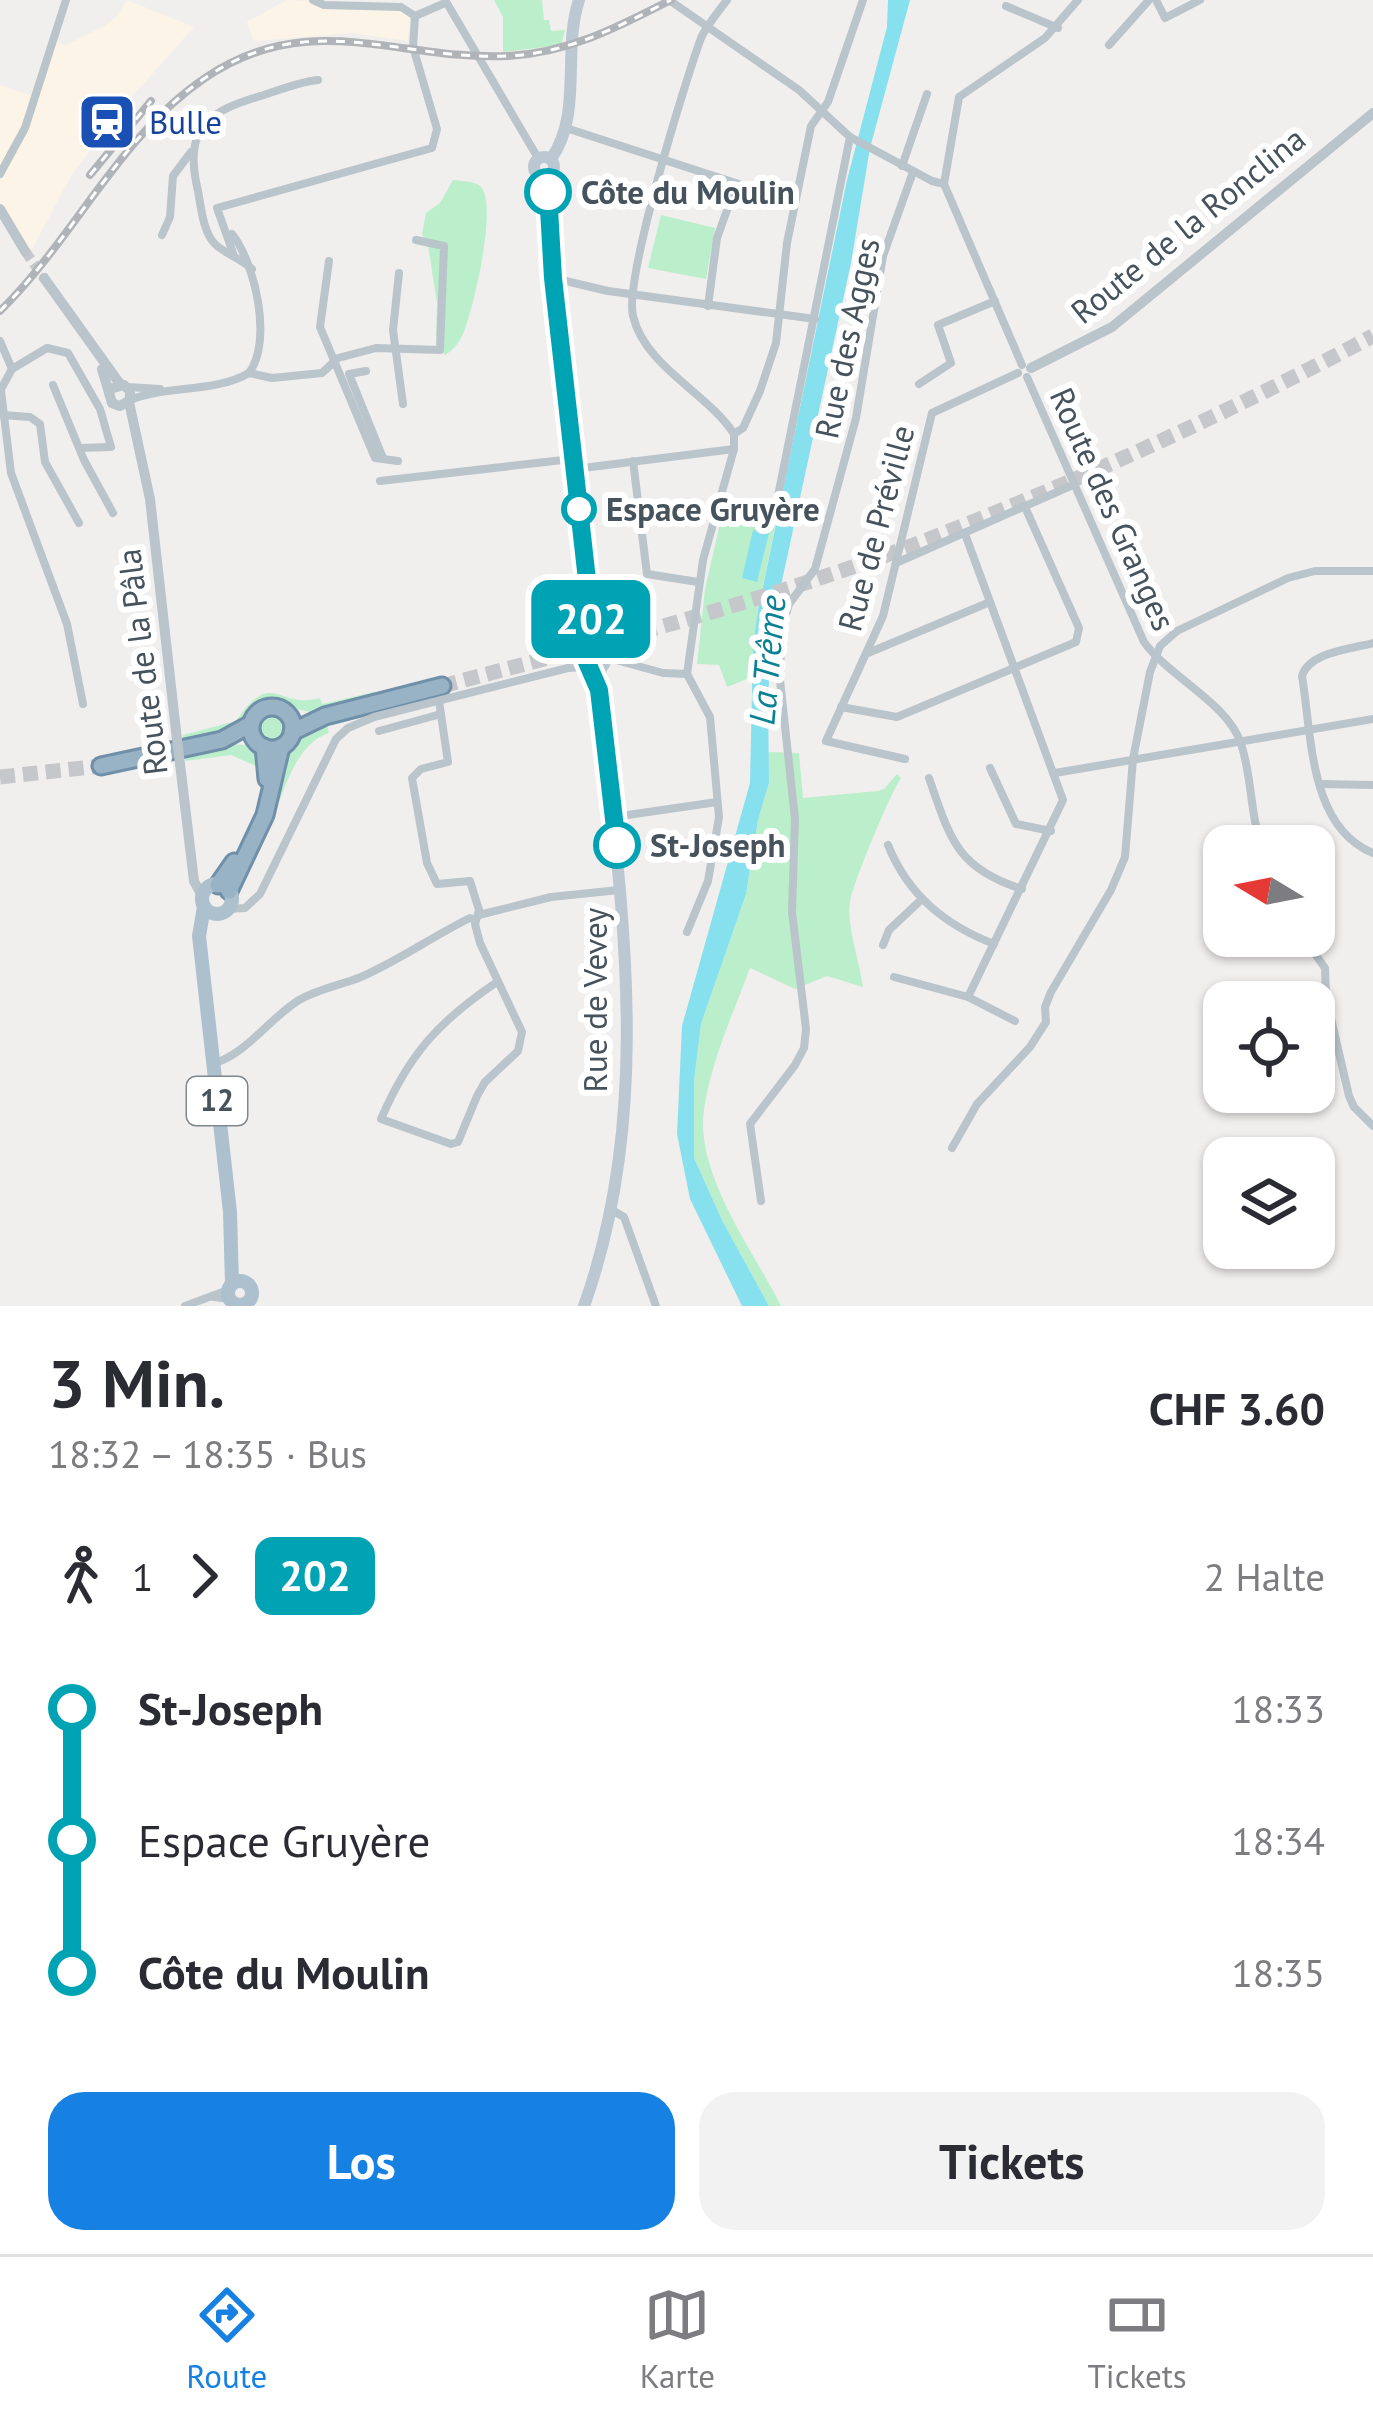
<!DOCTYPE html>
<html lang="de">
<head>
<meta charset="utf-8">
<style>
  body { margin:0; font-family:"PT Sans",sans-serif; background:#f2f2f3; color:#2b2b33; height:100vh; display:flex; flex-direction:column; font-size:45px; white-space:nowrap }
  * { box-sizing:border-box; margin:0 }
  p { font-size:39px; color:#7c7c81 }
  .icon { flex:none; width:66px; height:66px; fill:none; stroke:currentColor; stroke-width:2; stroke-linecap:round; stroke-linejoin:round }
  .map { position:relative; height:1306px; overflow:hidden }
  .details { display:flex; flex-direction:column; background:#fff; flex:1 }
  .details>* { flex:none }
  .badge { padding:0 24px; border-radius:18px; font-size:42px; line-height:78px }
  .needle { width:78px; rotate:280deg }
  .buttons { position:absolute; left:1203px; top:825px; display:grid; gap:24px }
  .buttons a { display:grid; place-items:center; width:132px; height:132px; border-radius:24px; background:#fff; box-shadow:0 3px 9px #0004; font-size:60px }
  .map>.badge { position:absolute; translate:-50% -50%; box-shadow:0 0 0 6px #fff }
  .legs { display:flex; align-items:center; gap:18px; height:132px; padding:0 48px; font-size:39px }
  .legs p { margin-inline-start:auto }
  .overview { display:flex; align-items:center; justify-content:space-between; height:204px; padding:0 48px }
  h1 { font-size:66px; font-weight:700; line-height:90px }
  .cta { display:flex; gap:24px; margin-top:auto; padding:24px 48px }
  .cta a { flex:1; height:138px; border-radius:36px; background:#1680e3; color:#fff; font-size:48px; font-weight:700; line-height:138px; text-align:center }
  .cta a+a { background:#f2f2f3; color:#2b2b33 }
  ul { padding:0 48px; list-style:none }
  li { display:flex; align-items:center; gap:42px; height:132px; font-size:45px }
  li i { display:grid; place-items:center; width:18px; height:100%; margin:0 15px; background:currentColor }
  li i::after { content:''; width:30px; height:30px; margin:-15px; border:9px solid; border-radius:50%; background:#fff }
  li p { margin-inline-start:auto }
  li:first-child i { background:linear-gradient(#0000 50%,currentColor 0) }
  li:last-child i { background:linear-gradient(currentColor 50%,#0000 0) }
  .tabs { display:flex; justify-content:space-around; align-items:center; height:168px; border-top:3px solid #e1e1e2; background:#fff; font-size:33px; color:#7c7c81 }
  .tabs a { display:grid; justify-items:center; gap:6px }
  .tabs .active { color:#1680e3 }
  .map>svg:first-child { display:block }
  .commercial { fill:#fcf4e6 }
  .green { fill:#bbefcb }
  .water { fill:#87e0ed }
  .lines { fill:none; stroke-linecap:round; stroke-linejoin:round }
  .tertiary-tunnel { stroke:#c6c7ca; stroke-width:10; stroke-dasharray:10 5; stroke-linecap:butt }
  .trunk-tunnel { stroke:#c6c7ca; stroke-width:15; stroke-dasharray:15 8; stroke-linecap:butt }
  .trunk-casing { stroke:#7090aa; stroke-width:21 }
  .minor { stroke:#b9c4cb; stroke-width:8 }
  .tertiary { stroke:#b9c4cb; stroke-width:10 }
  .secondary { stroke:#bbc8d2; stroke-width:12 }
  .primary { stroke:#adc0ce; stroke-width:14 }
  .trunk { stroke:#98b2c6; stroke-width:15 }
  .rail-casing { stroke:#b0b4b9; stroke-width:8 }
  .rail { stroke:#fff; stroke-width:3; stroke-dasharray:9; stroke-linecap:butt }
  .tertiary-bridge { stroke:#b9c4cb; stroke-width:10 }
  .line-1-casing { stroke:#fff; stroke-width:27 }
  .line-1 { stroke:#00a3b4; stroke-width:18 }
  .stop-1-dot { fill:#fff; stroke:#00a3b4; stroke-width:6 }
  .labels { text-anchor:middle; stroke-width:12; stroke-linejoin:round; paint-order:stroke }
  .shield { fill:#fff; stroke:#7e878d; stroke-width:3 }
  .shield-label { font-size:30px; font-weight:bold; fill:#46535c }
  .transit-label { font-size:33px; fill:#164399; stroke:#fff; text-anchor:start }
  .stop-label { font-size:33px; font-weight:bold; fill:#46535c; stroke:#fff; text-anchor:start }
  .street-label { font-size:33px; fill:#46535c; stroke:#fff }
  .water-label { font-size:36px; font-style:italic; fill:#0b8294; stroke:#fff }
</style>
</head>
<body>
<div class="map">
<svg width="1373" height="1306" viewBox="0 0 1373 1306">
  <rect width="100%" height="100%" fill="#f1eeee"/>
  <g class="commercial">
    <polygon points="127,0 194,27 131,98 72,174 31,251 0,204 0,85 36,97 56,39 64,46 104,26 116,17"/>
    <polygon points="287,0 406,5 410,14 408,41 350,33 254,41 247,22"/>
  </g>
  <g class="green">
    <polygon points="494,0 542,0 544,20 549,20 551,31 565,30 561,45 503,52 503,17"/>
    <path d="M453 180C461 181 474 181 480 186 499 202 473 311 463 334 459 343 453 350 445 355L436 336 437 303 428 245 422 234 426 213 440 203Z"/>
    <polygon points="661,215 715,228 706,279 648,268"/>
    <polygon points="724,506 777,517 758,611 752,677 727,687 719,665 697,664 705,589"/>
    <path d="M374 692 375 697 310 712 266 702 257 706 236 729 183 743V735L236 721C273 667 277 710 320 698L322 704Z"/>
    <circle cx="271" cy="728" r="16"/>
    <path d="M326 721 329 733C289 746 282 807 262 841L258 839 285 752 299 735Z"/>
    <polygon points="231,744 245,745 258,751 258,767 231,755 185,761 185,754"/>
    <path d="M768 752 799 753 803 798 878 791 884 789 897 774 901 778C890 794 853 883 850 902 846 922 860 965 863 987L827 976 795 989 750 968C733 1014 711 1061 704 1110 695 1174 753 1250 781 1306H769L723 1222 694 1158V1081L701 1024 746 894 758 820 769 783Z"/>
  </g>
  <g class="water">
    <polygon points="888,0 910,0 870,148 851,263 775,613 768,694 769,783 758,820 746,894 701,1024 694,1081 694,1158 723,1222 769,1306 742,1306 690,1199 677,1134 682,1026 750,783 753,646 758,611 847,180 887,27"/>
    <polygon points="753,530 769,533 757,582 742,578"/>
  </g>
  <g class="lines">
    <polyline class="tertiary-tunnel" points="25,251 44,278"/>
    <g class="trunk-tunnel">
      <path d="M442 686C604 643 767 601 924 541 1077 482 1228 413 1373 336"/>
      <polyline points="0,777 101,766"/>
    </g>
    <g class="trunk-casing">
      <g id="trunk">
        <circle cx="272" cy="728" r="21"/>
        <polyline points="292,732 325,716 442,686"/>
        <polyline points="264,747 267,779"/>
        <polyline points="101,766 222,740 251,724"/>
        <polyline points="218,885 234,862"/>
        <polyline points="229,891 265,815 281,747"/>
      </g>
    </g>
    <g class="minor">
      <polyline points="313,0 324,5 401,7 415,16"/>
      <polyline points="445,0 538,158"/>
      <polyline points="669,0 799,90 850,137 932,181 944,184"/>
      <path d="M727 0C718 12 707 25 701 38 685 82 624 279 633 316 645 367 709 394 734 434"/>
      <polyline points="1156,0 1165,18 1200,0"/>
      <polyline points="1006,6 1058,28"/>
      <polyline points="415,16 445,3"/>
      <polyline points="1109,45 1149,0"/>
      <polyline points="566,128 794,202"/>
      <polyline points="902,166 927,94"/>
      <polyline points="0,174 25,128 66,0"/>
      <polyline points="944,184 959,97 1045,38 1078,0"/>
      <polyline points="944,184 1022,365"/>
      <path d="M232 234C255 263 273 341 249 373"/>
      <polyline points="162,235 170,217 173,176 191,152"/>
      <polyline points="233,253 217,208 432,148 437,129 413,47 415,16"/>
      <polyline points="329,261 320,327 375,458 398,461"/>
      <path d="M252 269C241 258 225 254 215 244 203 232 201 207 198 191 183 128 207 111 264 95 282 89 299 82 318 80"/>
      <polyline points="399,273 393,330 403,404"/>
      <polyline points="553,278 608,291 815,319"/>
      <polyline points="708,306 717,238 736,185"/>
      <polyline points="0,341 12,369"/>
      <polyline points="366,371 349,374 383,458"/>
      <path d="M1027 377 1144 642C1169 677 1229 704 1241 744 1252 776 1250 813 1261 846"/>
      <polyline points="919,384 951,363 938,325 995,301"/>
      <polyline points="53,385 84,460 113,513"/>
      <polyline points="128,387 160,389"/>
      <polyline points="0,391 12,369 47,348 68,353 100,409 111,447 80,448"/>
      <polyline points="1,391 11,473 67,624 83,704"/>
      <path d="M130 400C167 385 215 393 249 373L272 378 322 373 338 358 376 348 440 350 444 246 416 240"/>
      <polyline points="2,415 30,417 40,424 45,462 79,523"/>
      <polyline points="734,434 743,428 760,391 776,343 787,243 811,126 828,102 863,0"/>
      <polyline points="633,461 647,574 698,582"/>
      <polyline points="575,469 734,449"/>
      <polyline points="380,481 572,459"/>
      <polyline points="719,502 761,512 776,506 850,137"/>
      <polyline points="965,534 1063,800 968,997"/>
      <polyline points="896,563 1073,485"/>
      <path d="M1373 643C1351 649 1309 652 1302 676 1312 736 1309 827 1373 853"/>
      <polyline points="868,653 990,602"/>
      <polyline points="605,657 663,673 687,674 710,717 719,817 708,881 687,932"/>
      <polyline points="687,674 703,560 734,449 734,434"/>
      <path d="M439 701 448 762 421 769 412 778 427 863 437 884 470 881 479 910 475 924 480 943 522 1032 518 1051 485 1082 477 1096 458 1142 451 1144 381 1119C409 1054 439 1021 497 982"/>
      <polyline points="841,707 897,717 1076,642 1079,628 1025,507"/>
      <polyline points="379,731 441,714"/>
      <polyline points="905,759 826,741 883,616 932,413 1018,373"/>
      <polyline points="990,768 1016,824 1051,831"/>
      <polyline points="1055,773 1373,719"/>
      <path d="M929 778C950 838 956 868 1022 889"/>
      <polyline points="1321,784 1373,785"/>
      <polyline points="614,817 717,802"/>
      <path d="M888 845C908 895 945 925 994 944"/>
      <polyline points="227,909 245,908 260,894 336,739 348,728 374,717 568,668 589,667"/>
      <polyline points="479,915 551,897 619,890"/>
      <polyline points="1302,936 1325,968 1326,997 1349,1096 1354,1107 1373,1126"/>
      <polyline points="883,945 889,930 922,899"/>
      <polyline points="894,977 968,997 1015,1021"/>
      <path d="M215 1063C247 1053 270 1018 299 1000 318 989 341 985 361 977 400 960 433 936 470 918L476 920"/>
      <polyline points="952,1148 977,1104 1030,1047 1046,1022 1045,1007 1051,992 1111,890 1125,857 1133,759 1150,672 1160,646 1177,631 1288,578 1315,571 1373,571"/>
      <polyline points="761,1201 750,1124 795,1065 804,1048 806,1029 792,912 795,819 780,680 781,633 789,604 815,569 856,418 883,256 913,172"/>
      <polyline points="612,1210 624,1217 656,1306"/>
      <polyline points="214,1297 230,1299"/>
      <polyline points="185,1306 228,1290"/>
    </g>
    <g class="tertiary">
      <polyline points="0,209 25,251"/>
      <polyline points="44,278 120,384"/>
      <polyline points="1031,368 1112,327 1373,113"/>
      <polyline points="102,369 112,403 120,406 130,400 130,391 124,385 110,389"/>
      <polyline points="129,402 150,499 176,731"/>
      <polyline points="180,764 194,881 202,896"/>
    </g>
    <g class="secondary">
      <circle cx="544" cy="167" r="10"/>
      <path d="M551 159C583 114 562 51 579 0"/>
      <polyline points="540,177 585,556 591,652"/>
      <circle cx="596" cy="660" r="9"/>
      <path d="M584 1306C656 1105 620 896 599 690L601 668"/>
    </g>
    <g class="primary">
      <circle cx="217" cy="899" r="15"/>
      <polyline points="204,907 199,936 230,1212 232,1284"/>
      <circle cx="240" cy="1293" r="12"/>
    </g>
    <use href="#trunk" class="trunk"/>
    <g class="rail-casing">
      <g id="rail">
        <polyline points="90,175 151,101"/>
        <path d="M0 311C73 240 119 136 205 78 310 7 399 61 508 56 569 53 618 27 671 0"/>
      </g>
    </g>
    <use href="#rail" class="rail"/>
    <polyline class="tertiary-bridge" points="176,731 180,764"/>
  </g>
  <g class="lines">
    <g class="line-1-casing">
      <polyline id="line-1" points="548,192 553,278 592,624 591,652 586,660 599,690 617,845"/>
    </g>
    <use href="#line-1" class="line-1"/>
  </g>
  <defs>
    <g id="station-square" transform="scale(3)"><rect x="-9" y="-9" width="18" height="18" rx="4" fill="#1a4fb4" stroke="#fff"/><path d="M-3-6H3Q5-6 5-4V2Q5 4 3 4L4.5 6H3L1.5 4h-3L-3 6H-4.5L-3 4Q-5 4-5 2V-4Q-5-6-3-6ZM-3.5-4v3h7v-3ZM-3.5 1v1.5H-2V1ZM2 1v1.5H3.5V1Z" fill="#fff"/></g>
  </defs>
  <g fill-rule="evenodd">
    <use href="#station-square" x="107" y="122"/>
  </g>
  <g class="stop-1-dot">
    <circle cx="548" cy="192" r="21"/>
    <circle cx="579" cy="509" r="15"/>
    <circle cx="617" cy="845" r="21"/>
  </g>
  <g class="labels">
    <rect class="shield" x="187" y="1077" width="60" height="48" rx="9"/>
    <g class="shield-label">
      <text x="217" y="1111">12</text>
    </g>
    <g class="transit-label">
      <text x="149" y="134">Bulle</text>
    </g>
    <g class="stop-label">
      <text x="581" y="204">Côte du Moulin</text>
      <text x="606" y="521">Espace Gruyère</text>
      <text x="650" y="857">St-Joseph</text>
    </g>
    <g class="street-label">
      <text transform="translate(1188 225) rotate(-39)" y="12">Route de la Ronclina</text>
      <text transform="translate(847 338) rotate(-78)" y="12">Rue des Agges</text>
      <text transform="translate(1113 509) rotate(66)" y="12">Route des Granges</text>
      <text transform="translate(876 528) rotate(-75)" y="12">Rue de Préville</text>
      <text transform="translate(142 662) rotate(-97)" y="12">Route de la Pâla</text>
      <text transform="translate(595 1000) rotate(-90)" y="12">Rue de Vevey</text>
    </g>
    <g class="water-label">
      <text transform="translate(767 660) rotate(-85)" y="13">La Trême</text>
    </g>
  </g>
</svg>
<div class="buttons">
<a><svg class="needle" viewBox="-14 -14 28 28"><path d="M0-13l5 13h-10z" fill="#e53935"/><path d="M0 13l5-13h-10z" fill="#7c7c81"/></svg></a>
<a><svg class="icon" aria-label="locate" viewBox="0 0 24 24"><circle cx="12" cy="12" r="6"/><path d="M12 2v4M12 18v4M2 12h4M18 12h4"/></svg></a>
<a><svg class="icon" aria-label="layers" viewBox="0 0 24 24"><path d="M12 4l9 5-9 5-9-5zM3 14l9 5 9-5"/></svg></a>
</div>
<b class="badge" style="left:591px;top:619px;background:#00a3b4;color:#fff">202</b>
</div>
<section class="details">
<div class="overview"><div><h1>3 Min.</h1><p>18:32 – 18:35 · Bus</p></div><b>CHF 3.60</b></div>
<div class="legs"><svg class="icon" aria-label="walk" viewBox="0 0 24 24"><circle cx="13" cy="4" r="2"/><path d="M13 8l-2 6 4 7M11 14l-3 7M7 12l3-4h3l4 4"/></svg>1<svg class="icon" aria-label="forward" viewBox="0 0 24 24"><path d="M9 5l7 7-7 7"/></svg><b class="badge" style="background:#00a3b4;color:#fff">202</b><p>2 Halte</p></div>
<ul>
<li><i style="color:#00a3b4"></i><b>St-Joseph</b><p>18:33</p></li>
<li><i style="color:#00a3b4"></i><span>Espace Gruyère</span><p>18:34</p></li>
<li><i style="color:#00a3b4"></i><b>Côte du Moulin</b><p>18:35</p></li>
</ul>
<div class="cta"><a>Los</a><a>Tickets</a></div>
</section>
<nav class="tabs">
<a class="active"><svg class="icon" aria-label="directions" viewBox="0 0 24 24"><path d="M12 3l9 9-9 9-9-9zM9 14v-3h6M13 9l2 2-2 2"/></svg>Route</a>
<a><svg class="icon" aria-label="map" viewBox="0 0 24 24"><path d="M3 6l6-2 6 2 6-2v14l-6 2-6-2-6 2zM9 4v14M15 6v14"/></svg>Karte</a>
<a><svg class="icon" aria-label="tickets" viewBox="0 0 24 24"><path d="M3 7h18v10H3zM15 7v10"/></svg>Tickets</a>
</nav>
</body>
</html>
